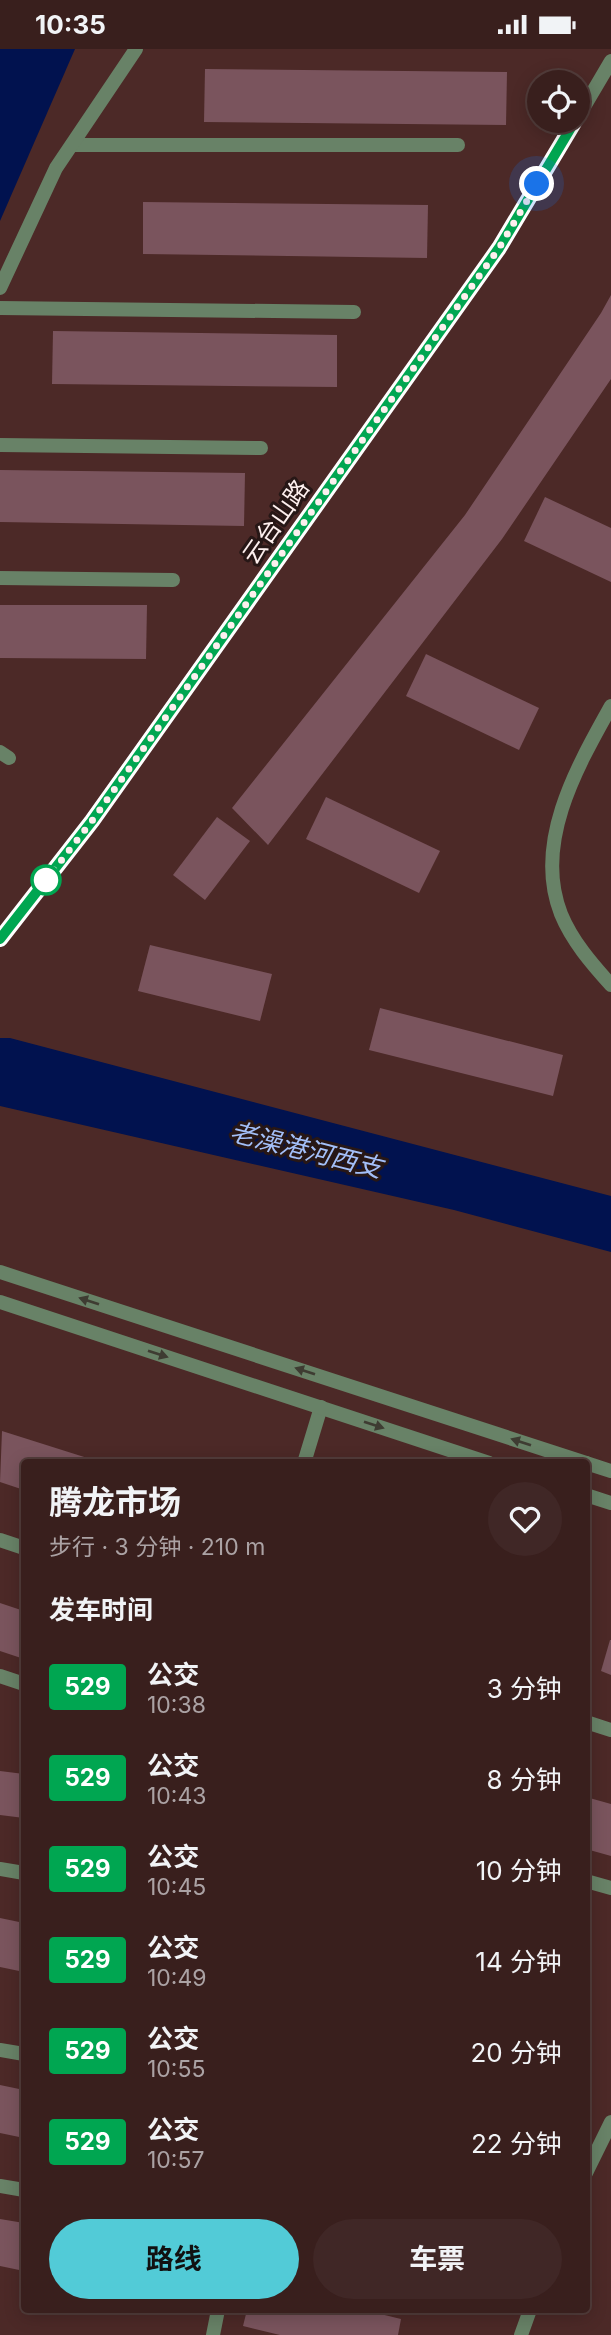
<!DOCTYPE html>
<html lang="zh">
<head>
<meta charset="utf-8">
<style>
  body { margin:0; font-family:Inter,"Noto Sans SC",sans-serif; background:#402726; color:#f1f3f6; height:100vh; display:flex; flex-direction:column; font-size:26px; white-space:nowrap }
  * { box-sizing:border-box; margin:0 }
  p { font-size:23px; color:#aba2a4 }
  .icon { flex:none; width:38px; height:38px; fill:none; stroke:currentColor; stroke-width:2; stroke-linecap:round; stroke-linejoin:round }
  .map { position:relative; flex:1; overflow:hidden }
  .sheet { position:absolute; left:21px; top:1410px; width:569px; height:854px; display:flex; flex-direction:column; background:#391f1d; border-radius:7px; box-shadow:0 4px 18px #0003,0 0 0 2px #533d3b }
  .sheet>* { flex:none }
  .badge { padding:0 14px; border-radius:5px; font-size:24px; line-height:46px }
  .buttons { position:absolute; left:527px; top:21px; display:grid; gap:14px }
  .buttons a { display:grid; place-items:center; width:63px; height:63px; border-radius:50%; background:#391f1d; box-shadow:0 4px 18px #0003,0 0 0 2px #533d3b; font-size:35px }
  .you { position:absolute; width:35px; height:35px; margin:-18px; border:5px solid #fff; border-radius:50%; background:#1a73e8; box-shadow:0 0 0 10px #1a73e833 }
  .map>.badge { position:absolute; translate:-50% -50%; box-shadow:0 0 0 4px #fff }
  h2 { padding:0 28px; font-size:26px; line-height:63px }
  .round { display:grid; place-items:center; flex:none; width:74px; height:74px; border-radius:37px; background:#402726 }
  .headline { display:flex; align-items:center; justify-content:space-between; height:119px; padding:0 28px }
  h1 { font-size:33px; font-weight:700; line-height:52px }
  .action { display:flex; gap:14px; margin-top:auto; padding:14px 28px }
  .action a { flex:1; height:80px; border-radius:42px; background:#52cbd7; color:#111; font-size:28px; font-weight:700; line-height:80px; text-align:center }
  .action a+a { background:#402726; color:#f1f3f6 }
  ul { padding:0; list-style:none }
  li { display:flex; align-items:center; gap:21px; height:91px; padding:0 28px }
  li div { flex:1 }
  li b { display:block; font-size:26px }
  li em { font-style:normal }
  li .badge { min-width:77px; font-weight:700; text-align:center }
  .status { display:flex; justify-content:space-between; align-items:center; height:49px; padding:0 35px; background:#391f1d; direction:ltr }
  .status svg { height:19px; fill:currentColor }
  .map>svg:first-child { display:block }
  .water { fill:#01124f }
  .building { fill:#7a545d }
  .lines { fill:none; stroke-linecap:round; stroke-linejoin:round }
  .service { stroke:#688267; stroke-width:14 }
  .tertiary { stroke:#688267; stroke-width:14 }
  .oneway { fill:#3e3c32 }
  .line-casing { stroke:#fff; stroke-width:16 }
  .line { stroke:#00a651; stroke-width:10 }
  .walk { stroke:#fdefee; stroke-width:7; stroke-dasharray:0 12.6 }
  .stop-dot { fill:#fff; stroke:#00a651; stroke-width:3.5 }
  .labels { text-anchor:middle; stroke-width:6; stroke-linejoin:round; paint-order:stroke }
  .street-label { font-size:24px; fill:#fdefee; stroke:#271716 }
  .water-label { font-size:26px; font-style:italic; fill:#a3bff8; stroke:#271716 }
</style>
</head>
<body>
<div class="status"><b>10:35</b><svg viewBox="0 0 49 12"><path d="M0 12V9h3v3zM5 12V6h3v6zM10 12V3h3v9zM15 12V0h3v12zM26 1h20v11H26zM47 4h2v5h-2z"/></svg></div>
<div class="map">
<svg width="611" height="2286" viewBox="0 0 611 2286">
  <rect width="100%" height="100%" fill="#4c2927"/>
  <g class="water">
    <polygon points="0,0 75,0 0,172"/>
    <polygon points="0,989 10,989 611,1147 611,1203 454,1161 0,1057"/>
  </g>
  <g class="building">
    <polygon points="205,20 507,23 506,76 204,73"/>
    <polygon points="143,153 428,156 427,209 143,205"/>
    <polygon points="611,246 611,330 502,490 268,796 232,759 465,466 601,264"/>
    <polygon points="53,282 337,286 337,338 52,335"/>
    <polygon points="0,421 245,424 244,477 0,473"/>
    <polygon points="545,448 611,479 611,533 524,492"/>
    <polygon points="0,556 147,556 146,610 0,609"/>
    <polygon points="426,605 539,659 519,701 406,647"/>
    <polygon points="326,748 440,802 419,844 306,790"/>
    <polygon points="217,768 250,792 205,851 173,826"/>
    <polygon points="150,896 272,925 260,972 138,942"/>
    <polygon points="380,959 563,1006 553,1047 369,1001"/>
    <polygon points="2,1382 100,1413 100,1414 24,1414 24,1441 0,1433"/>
    <polygon points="0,1554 24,1562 24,1610 0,1602"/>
    <polygon points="610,1591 611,1591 611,1626 601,1622"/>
    <polygon points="0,1722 24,1725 24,1769 0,1766"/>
    <polygon points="586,1748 611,1755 611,1807 586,1800"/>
    <polygon points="0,1869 24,1874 24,1923 0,1918"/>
    <polygon points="0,2036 24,2041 24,2089 0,2084"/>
    <polygon points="0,2170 24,2174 24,2222 0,2217"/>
    <polygon points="247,2261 364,2261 401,2270 398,2286 280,2286 243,2277"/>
  </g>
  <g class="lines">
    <g class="service">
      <polyline points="72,96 458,96"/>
      <polyline points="0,239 56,119 136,0"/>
      <polyline points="0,259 354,263"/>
      <polyline points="0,396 261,399"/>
      <polyline points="0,529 173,531"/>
      <path d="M611 657C577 718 533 794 561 865 572 892 592 915 611 936"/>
      <polyline points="0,703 9,709"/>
      <polyline points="304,1414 321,1358"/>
      <polyline points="0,1491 24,1499"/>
      <polyline points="0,1627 24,1635"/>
      <polyline points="586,1673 611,1681"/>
      <polyline points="0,1820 24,1824"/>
      <polyline points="586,1832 611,1839"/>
      <polyline points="0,2001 24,2005"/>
      <polyline points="0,2137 24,2141"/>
      <polyline points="213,2286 218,2261"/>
    </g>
    <g class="tertiary">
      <polyline points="578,68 611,12"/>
      <polyline points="0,890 91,772 499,199 575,72"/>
      <polyline points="0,1223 586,1414"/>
      <polyline points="0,1253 489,1414"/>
      <polyline points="586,1414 611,1422"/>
      <polyline points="586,1446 611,1454"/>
      <polyline points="586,2124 611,2073"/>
      <polyline points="521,2286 530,2261"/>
    </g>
  </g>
  <defs><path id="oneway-solid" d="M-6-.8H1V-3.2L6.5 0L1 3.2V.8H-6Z" transform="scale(1.75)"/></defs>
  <g class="oneway">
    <use href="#oneway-solid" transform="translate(89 1252) rotate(-162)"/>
    <use href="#oneway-solid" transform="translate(158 1305) rotate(18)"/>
    <use href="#oneway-solid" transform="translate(305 1322) rotate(-162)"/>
    <use href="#oneway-solid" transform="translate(374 1376) rotate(18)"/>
    <use href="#oneway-solid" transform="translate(521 1393) rotate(-162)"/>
  </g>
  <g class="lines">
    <g class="line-casing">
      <polyline id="line" points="0,890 92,772 499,199 575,72"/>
    </g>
    <use href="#line" class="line"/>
    <polyline class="walk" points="46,831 92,772 499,199 537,135"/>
  </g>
  <circle class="stop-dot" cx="46" cy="831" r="14"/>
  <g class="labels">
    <g class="street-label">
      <text transform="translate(276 473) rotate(-55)" y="8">云台山路</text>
    </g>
    <g class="water-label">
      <text transform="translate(306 1101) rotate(14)" y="9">老澡港河西支</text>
    </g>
  </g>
</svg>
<div class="buttons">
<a><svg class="icon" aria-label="locate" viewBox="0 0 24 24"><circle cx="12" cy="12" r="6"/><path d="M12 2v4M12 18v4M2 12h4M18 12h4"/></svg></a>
</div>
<div class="you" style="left:537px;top:135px"></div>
<section class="sheet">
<div class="headline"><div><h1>腾龙市场</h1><p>步行 · 3 分钟 · 210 m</p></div><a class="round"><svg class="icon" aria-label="heart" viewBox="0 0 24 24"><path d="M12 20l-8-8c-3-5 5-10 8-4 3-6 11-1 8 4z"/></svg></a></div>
<h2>发车时间</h2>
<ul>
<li><span class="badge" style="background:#00a651;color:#fff">529</span><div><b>公交</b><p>10:38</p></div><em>3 分钟</em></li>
<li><span class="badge" style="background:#00a651;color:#fff">529</span><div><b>公交</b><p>10:43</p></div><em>8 分钟</em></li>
<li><span class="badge" style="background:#00a651;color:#fff">529</span><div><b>公交</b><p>10:45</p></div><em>10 分钟</em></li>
<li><span class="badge" style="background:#00a651;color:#fff">529</span><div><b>公交</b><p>10:49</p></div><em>14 分钟</em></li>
<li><span class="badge" style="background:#00a651;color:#fff">529</span><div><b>公交</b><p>10:55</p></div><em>20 分钟</em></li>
<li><span class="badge" style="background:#00a651;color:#fff">529</span><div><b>公交</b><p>10:57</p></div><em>22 分钟</em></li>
</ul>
<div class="action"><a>路线</a><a>车票</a></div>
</section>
</div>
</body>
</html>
